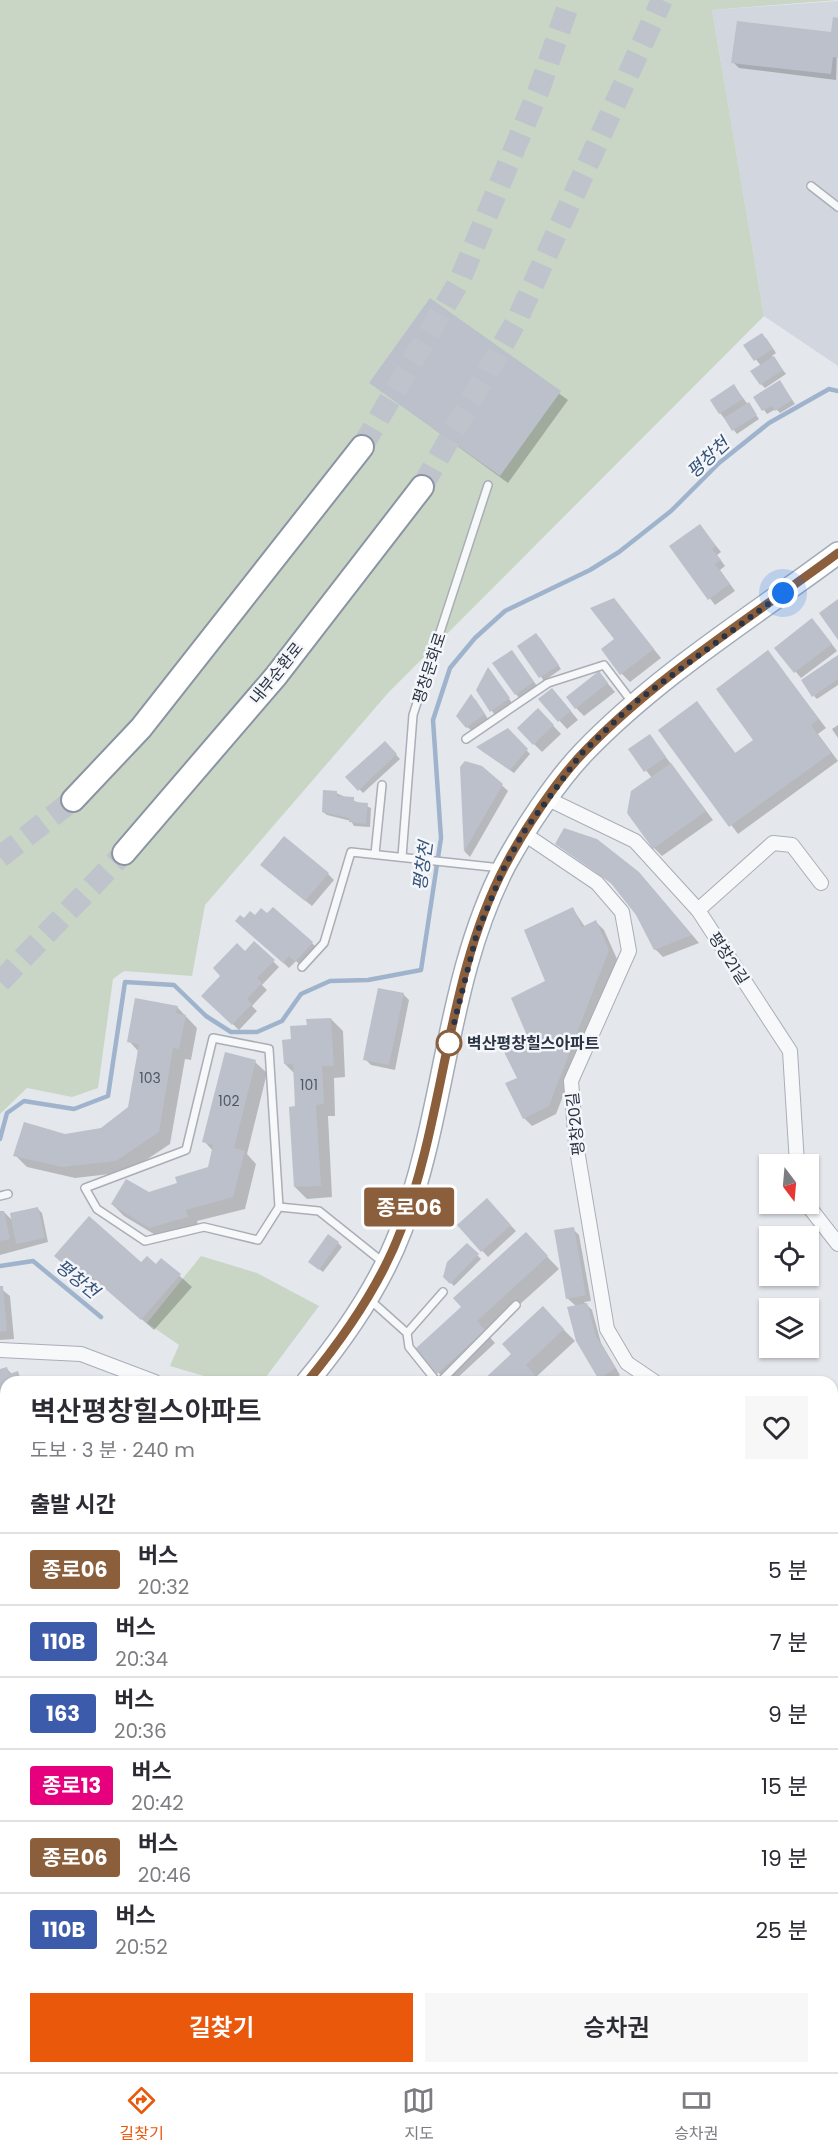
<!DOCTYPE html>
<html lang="ko">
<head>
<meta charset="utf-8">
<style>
  body { margin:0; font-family:Poppins,"Noto Sans KR",sans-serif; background:#f7f7f7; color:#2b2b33; height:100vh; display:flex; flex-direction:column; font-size:22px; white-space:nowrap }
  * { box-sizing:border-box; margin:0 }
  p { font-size:20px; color:#7c7c81 }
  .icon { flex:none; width:33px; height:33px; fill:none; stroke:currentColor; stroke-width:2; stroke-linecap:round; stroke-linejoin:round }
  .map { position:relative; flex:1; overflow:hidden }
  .panel { position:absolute; left:0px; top:1376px; width:838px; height:698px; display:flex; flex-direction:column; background:#fff; border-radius:18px 18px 0 0; box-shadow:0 2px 4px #0004 }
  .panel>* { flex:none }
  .badge { padding:0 12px; border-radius:4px; font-size:21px; line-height:39px }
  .needle { width:39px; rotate:164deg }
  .buttons { position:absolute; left:759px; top:1154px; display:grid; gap:12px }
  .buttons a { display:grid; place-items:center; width:60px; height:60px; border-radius:0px; background:#fff; box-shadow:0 2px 4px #0004; font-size:30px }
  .you { position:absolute; width:30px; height:30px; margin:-15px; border:4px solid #fff; border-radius:50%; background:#1a73e8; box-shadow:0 0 0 9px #1a73e833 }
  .map>.badge { position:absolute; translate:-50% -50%; box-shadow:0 0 0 3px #fff }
  h2 { padding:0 30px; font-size:22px; line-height:54px }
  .round { display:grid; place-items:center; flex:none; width:63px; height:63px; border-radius:0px; background:#f7f7f7 }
  .head { display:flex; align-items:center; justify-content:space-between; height:102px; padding:0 30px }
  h1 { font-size:28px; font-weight:600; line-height:45px }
  .primary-button { display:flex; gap:12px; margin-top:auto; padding:12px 30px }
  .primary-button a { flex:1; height:69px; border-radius:0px; background:#ea580c; color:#fff; font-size:24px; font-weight:600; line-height:69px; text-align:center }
  .primary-button a+a { background:#f7f7f7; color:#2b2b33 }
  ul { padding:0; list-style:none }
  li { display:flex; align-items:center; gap:18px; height:72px; padding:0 30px; border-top:2px solid #e1e1e2 }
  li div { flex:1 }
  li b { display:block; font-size:22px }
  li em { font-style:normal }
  li .badge { min-width:66px; font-weight:700; text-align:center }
  .dock { display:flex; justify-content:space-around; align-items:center; height:84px; border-top:2px solid #e1e1e2; background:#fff; font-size:16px; color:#7c7c81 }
  .dock a { display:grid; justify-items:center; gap:3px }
  .dock .on { color:#ea580c }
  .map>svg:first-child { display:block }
  .built { fill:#d2d6de }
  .green { fill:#c9d6c5 }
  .shadow { fill:#0003 }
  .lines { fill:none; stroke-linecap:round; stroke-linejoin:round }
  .stream { stroke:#9fb4cc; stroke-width:4.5 }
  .building { fill:#bbc0ca }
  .trunk-tunnel { stroke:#bfc3cb; stroke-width:22; stroke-dasharray:22 11; stroke-linecap:butt }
  .service-casing { stroke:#a9aeb7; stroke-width:10 }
  .minor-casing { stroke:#a9aeb7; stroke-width:16 }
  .primary-casing { stroke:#a3abb8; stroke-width:24 }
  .trunk-casing { stroke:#8b94a3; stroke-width:26 }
  .service { stroke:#f7f8fa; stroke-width:7 }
  .minor { stroke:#f7f8fa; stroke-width:14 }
  .primary { stroke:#fff; stroke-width:21 }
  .trunk { stroke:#fff; stroke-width:22 }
  .line-casing { stroke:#fff; stroke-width:14 }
  .line { stroke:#8b5e3c; stroke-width:9 }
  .walk { stroke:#2b3445; stroke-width:6; stroke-dasharray:0 10.8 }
  .stop-dot { fill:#fff; stroke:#8b5e3c; stroke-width:3 }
  .labels { text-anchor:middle; stroke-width:5; stroke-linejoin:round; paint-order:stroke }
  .number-label { font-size:14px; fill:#4f5766 }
  .street-label { font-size:16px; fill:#2b3445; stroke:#f4f6f9 }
  .stop-label { font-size:16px; font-weight:bold; fill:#2b3445; stroke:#f4f6f9; text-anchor:start }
  .water-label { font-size:18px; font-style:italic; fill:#34527a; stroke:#f4f6f9 }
</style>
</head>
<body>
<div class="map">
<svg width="838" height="2072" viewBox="0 0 838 2072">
  <rect width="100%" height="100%" fill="#e4e7ec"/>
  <polygon class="built" points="838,1 838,366 764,316 712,10"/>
  <g class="green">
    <polygon points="0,0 838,0 712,10 764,316 388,693 205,905 192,976 124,971 113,979 98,1088 72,1097 27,1088 0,1114"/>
    <polygon points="201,1256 257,1273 319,1306 263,1381 221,1381 170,1366 179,1345 147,1323"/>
    <polygon points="832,1502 838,1505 838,1657 833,1661"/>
  </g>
  <g class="shadow">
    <polygon points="838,19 836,80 739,68 733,62 833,33"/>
    <polygon points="431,300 568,400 508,483 371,383"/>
    <polygon points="766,338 776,353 772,356 786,374 765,388 761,384 761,366 745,345"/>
    <polygon points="734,386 759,419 737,434 720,413"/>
    <polygon points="783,386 795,404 780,413 776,409 767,414 755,397"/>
    <polygon points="700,526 721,552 717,555 725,566 720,570 735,591 715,605 671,547"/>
    <polygon points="614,600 661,658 630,682 622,674"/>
    <polygon points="818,626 837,651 801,678 776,648"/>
    <polygon points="540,638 561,669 544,681 519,646"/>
    <polygon points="768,652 826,728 818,734 838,761 738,834 660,730 697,703 736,754 755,740"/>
    <polygon points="515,655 537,686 519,698 516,694"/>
    <polygon points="838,657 838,685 817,699 814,696"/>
    <polygon points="489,669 512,703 495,715 492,711"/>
    <polygon points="599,673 615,692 584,716 576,708"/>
    <polygon points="560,698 578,720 567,729 540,699"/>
    <polygon points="475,699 488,719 471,730 467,727"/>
    <polygon points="546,718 561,734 542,752 534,744"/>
    <polygon points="838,725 838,738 832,729"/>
    <polygon points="507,729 530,754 514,773 482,751"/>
    <polygon points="650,736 713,820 662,856 654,848 652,778 630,750"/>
    <polygon points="385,743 400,759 363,793 348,777"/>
    <polygon points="461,767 482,767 508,791 470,857 465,852"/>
    <polygon points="336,793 371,808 370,827 354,826 351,821 327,815 323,812"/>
    <polygon points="557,843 647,882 699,943 663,957 655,949 637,914 616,887"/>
    <polygon points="268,871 328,874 334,880 312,906"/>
    <polygon points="573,909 585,927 596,922 604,930 617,959 556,1114 532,1126 524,1118 519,1079 547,982"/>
    <polygon points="243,926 312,943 318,949 302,967 296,961 289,968"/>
    <polygon points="254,943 279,967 262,985 267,990 252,1006 257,1011 239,1030 203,996"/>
    <polygon points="403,994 409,1000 395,1070 371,1065 365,1059"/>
    <polygon points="177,1007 197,1028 191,1060 185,1059 170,1144 128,1172 75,1178 27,1167 15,1155 65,1136 101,1130 129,1108 139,1052 129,1041"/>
    <polygon points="331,1019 343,1031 345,1077 334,1078 335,1116 328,1116 332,1197 307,1199 295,1187 295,1074 285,1064 308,1027"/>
    <polygon points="255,1062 267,1073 247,1154 256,1164 245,1209 197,1221 199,1229 162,1239 124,1216 112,1204 179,1184 209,1169 213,1151 204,1141"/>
    <polygon points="487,1200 516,1231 488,1257 459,1225"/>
    <polygon points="38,1209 42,1213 48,1242 0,1255 0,1213 4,1212 13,1221"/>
    <polygon points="573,1229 579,1235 591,1301 584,1302 592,1310 601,1343 620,1375 610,1382 600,1379 576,1306 567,1298"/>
    <polygon points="338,1243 342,1247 323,1272 314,1265"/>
    <polygon points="467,1245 481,1259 454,1286 444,1276"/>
    <polygon points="537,1246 559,1269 487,1334 495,1343 453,1382 447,1382 417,1349"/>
    <polygon points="56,1256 156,1266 162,1260 192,1287 154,1330 99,1282 92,1290"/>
    <polygon points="0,1288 10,1296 14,1339 0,1340"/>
    <polygon points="554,1320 575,1341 536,1377 540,1382 483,1382"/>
    <polygon points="7,1369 12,1374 17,1373 25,1382 6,1382 6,1412 0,1394 0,1371"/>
    <polygon points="91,1377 99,1382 89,1382"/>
    <polygon points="6,1551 6,1631 0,1636 0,1556"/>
    <polygon points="6,1726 6,1771 0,1777 0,1732"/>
    <polygon points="0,1866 6,1872 6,1880 0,1892"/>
    <polygon points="6,1931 6,1946 1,1942"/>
    <polygon points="167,2067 205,2067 206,2070 168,2072"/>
    <polygon points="317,2067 349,2067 350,2068 318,2072"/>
  </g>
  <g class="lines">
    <g class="stream">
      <polyline points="0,1139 7,1113 24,1101 74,1109 108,1096 125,982 174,985 206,1016 231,1032 257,1032 282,1021 301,994 330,981 368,980 421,970 441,838 433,720 450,668 475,638 505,611 590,570 619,552 671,511 719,463 769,423 829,389 838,391"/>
      <polyline points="0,1266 33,1261 101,1317"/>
    </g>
  </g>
  <g class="building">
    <polygon points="833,17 838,18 838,58 833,57 831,74 731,63 737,21 831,32"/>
    <polygon points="430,298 561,391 500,476 369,383"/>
    <polygon points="762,333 773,349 754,361 743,345"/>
    <polygon points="774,356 783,370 760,385 750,371"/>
    <polygon points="780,380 792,400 775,411 772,406 762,411 753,397"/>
    <polygon points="734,384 743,399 719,414 710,400"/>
    <polygon points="749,402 757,415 732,431 724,418"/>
    <polygon points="700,524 716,546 712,549 721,560 715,564 730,584 708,600 669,546"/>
    <polygon points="614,598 654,649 620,675 601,649 614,639 590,608"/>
    <polygon points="838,599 838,640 819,613"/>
    <polygon points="812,618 832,644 794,673 774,648"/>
    <polygon points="536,633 559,665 539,678 517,646"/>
    <polygon points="512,650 534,682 515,695 492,663"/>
    <polygon points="768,650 819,719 811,725 831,753 729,827 658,730 697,701 735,753 753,740 716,689"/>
    <polygon points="838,655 838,679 812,697 801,680"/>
    <polygon points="488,667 510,698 490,712 476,690"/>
    <polygon points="599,671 608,683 575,709 566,697"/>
    <polygon points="552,688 571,711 558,722 538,699"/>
    <polygon points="471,694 485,714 466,728 456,716"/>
    <polygon points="538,708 554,725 533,745 517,728"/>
    <polygon points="508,728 528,749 510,770 476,747"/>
    <polygon points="650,734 666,757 644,772 628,749"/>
    <polygon points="385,741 397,754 358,791 345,777"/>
    <polygon points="465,761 482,766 503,784 464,852 460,767"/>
    <polygon points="671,763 706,811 653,849 627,813 631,791"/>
    <polygon points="323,790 337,791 337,796 354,797 354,802 368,803 366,824 349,822 349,818 322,812"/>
    <polygon points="564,828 597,839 639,872 692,935 654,950 636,915 610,882 555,844"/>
    <polygon points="284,836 329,873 305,901 260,865"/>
    <polygon points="273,907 313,942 295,962 289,956 283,963 235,921 240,915 244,918 250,911 255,915 261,908 267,913"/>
    <polygon points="573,907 582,927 596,920 609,950 549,1106 523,1119 505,1083 517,1078 503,1050 528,1038 511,998 545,981 524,930"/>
    <polygon points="254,941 275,960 257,978 262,983 247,999 252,1004 232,1025 201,996 220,976 213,968 237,943 245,951"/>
    <polygon points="378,988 404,993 389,1065 363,1060"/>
    <polygon points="135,998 178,1006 176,1013 186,1015 179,1049 173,1048 159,1132 116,1161 62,1167 13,1156 24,1122 65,1134 101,1128 128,1107 139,1044 127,1042"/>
    <polygon points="331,1018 334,1066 322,1066 324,1104 316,1105 321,1186 294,1187 289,1107 295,1106 293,1064 284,1064 282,1040 291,1039 290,1026 307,1025 306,1019"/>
    <polygon points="225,1052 256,1060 234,1148 245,1151 233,1197 186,1210 188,1217 149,1228 111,1204 126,1179 149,1192 177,1183 175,1177 208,1167 213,1145 202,1142"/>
    <polygon points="487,1198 511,1225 481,1252 457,1225"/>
    <polygon points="38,1207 45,1238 16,1244 10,1213"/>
    <polygon points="0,1211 4,1211 10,1239 0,1241"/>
    <polygon points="89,1216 141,1262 147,1256 156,1264 161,1258 181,1274 141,1320 86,1272 80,1279 54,1256"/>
    <polygon points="574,1227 586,1295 566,1299 554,1230"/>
    <polygon points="526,1232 548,1256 477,1321 485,1330 437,1374 415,1349 461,1307 453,1298"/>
    <polygon points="328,1234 339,1242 319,1270 308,1262"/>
    <polygon points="467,1243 479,1254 450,1284 443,1277 447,1262"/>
    <polygon points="0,1286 3,1286 7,1331 0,1332"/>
    <polygon points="587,1303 596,1336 615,1368 599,1380 576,1341 567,1307"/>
    <polygon points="543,1306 564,1329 526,1365 535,1375 528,1382 481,1382 511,1354 502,1344"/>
    <polygon points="7,1367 9,1374 18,1371 21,1382 6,1382 6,1416 0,1399 0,1369"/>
    <polygon points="6,1548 6,1616 0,1621 0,1554"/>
    <polygon points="6,1724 6,1755 0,1761 0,1730"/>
    <polygon points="109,2067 150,2067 151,2072 110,2072"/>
    <polygon points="165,2067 198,2067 198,2068 166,2072"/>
    <polygon points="272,2067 307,2067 309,2072 273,2072"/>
  </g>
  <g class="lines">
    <g class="trunk-tunnel">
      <polyline points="362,447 460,280 540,87 570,0"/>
      <polyline points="422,487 518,318 662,0"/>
      <polyline points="0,857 73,800"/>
      <polyline points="0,982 124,853"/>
    </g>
    <g class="service-casing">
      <g id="service">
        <polyline points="811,186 838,207"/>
        <polyline points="466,739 548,683 604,665 632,702"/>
        <polyline points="375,854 382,785"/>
        <polyline points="402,857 413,715 488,485"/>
        <polyline points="302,967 324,943 351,852 501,868"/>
        <polyline points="0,1196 8,1194"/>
        <polyline points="279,1207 258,1240 204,1227 145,1241 97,1209 85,1188 186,1150 213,1038 269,1049 279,1207 319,1211 384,1263"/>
        <polyline points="369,1299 407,1333 409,1347 437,1382"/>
        <polyline points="407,1333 443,1292"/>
        <polyline points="440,1382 516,1305"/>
      </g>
    </g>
    <g class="minor-casing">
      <g id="minor">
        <polyline points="548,799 635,841 698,910"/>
        <polyline points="523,833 597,883 622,912 629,951 571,1081 576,1144 607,1329 627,1363 655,1382"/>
        <polyline points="797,1164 790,1051 698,910 773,843 792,845 821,883"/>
        <polyline points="806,1203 838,1244"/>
        <polyline points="0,1350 81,1354 155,1382"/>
        <polyline points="832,1472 838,1475"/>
        <polyline points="832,1708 838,1714"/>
        <polyline points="0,1809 6,1812"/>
        <polyline points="832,1909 838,1914"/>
        <polyline points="0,1956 6,1960"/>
        <polyline points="0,2039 6,2037"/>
        <polyline points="99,2067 101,2072"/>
        <polyline points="224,2067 225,2072"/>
        <polyline points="359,2067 359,2072"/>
        <polyline points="580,2067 581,2067"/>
        <polyline points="616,2067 620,2072"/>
      </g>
    </g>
    <g class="primary-casing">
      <g id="primary">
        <path d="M307 1382C345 1336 380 1286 401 1230 446 1112 446 978 505 865 524 830 556 781 584 752 658 675 752 617 838 553"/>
        <polyline points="0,1681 6,1675"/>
      </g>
    </g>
    <g class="trunk-casing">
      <g id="trunk">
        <polyline points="73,800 141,728 362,447"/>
        <polyline points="124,853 276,676 422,487"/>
      </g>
    </g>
    <use href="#service" class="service"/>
    <use href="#minor" class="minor"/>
    <use href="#primary" class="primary"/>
    <use href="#trunk" class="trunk"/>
  </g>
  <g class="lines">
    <g class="line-casing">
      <path id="line" d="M307 1382C345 1336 380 1286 401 1230 446 1112 446 978 505 866 524 830 556 781 584 752 658 675 752 617 838 553"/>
    </g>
    <use href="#line" class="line"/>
    <polyline class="walk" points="449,1043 477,933 504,868 523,833 559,784 581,754 633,704 783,593"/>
  </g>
  <circle class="stop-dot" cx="449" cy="1043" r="12"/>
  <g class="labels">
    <g class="number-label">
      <text x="150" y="1083">103</text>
      <text x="309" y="1090">101</text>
      <text x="229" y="1106">102</text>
    </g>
    <g class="street-label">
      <text transform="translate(429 668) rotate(-72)" y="6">평창문화로</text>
      <text transform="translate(276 673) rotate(-51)" y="6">내부순환로</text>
      <text transform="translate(729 958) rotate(57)" y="6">평창21길</text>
      <text transform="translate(575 1124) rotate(-96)" y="6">평창20길</text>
    </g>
    <g class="stop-label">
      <text x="467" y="1049">벽산평창힐스아파트</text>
    </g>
    <g class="water-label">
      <text transform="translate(708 458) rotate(-43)" y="6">평창천</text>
      <text transform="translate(423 866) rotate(-82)" y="6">평창천</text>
      <text transform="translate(77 1279) rotate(39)" y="6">평창천</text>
    </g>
  </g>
</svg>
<div class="buttons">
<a><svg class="needle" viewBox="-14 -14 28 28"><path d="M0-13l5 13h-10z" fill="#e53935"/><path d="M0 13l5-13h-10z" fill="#7c7c81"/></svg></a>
<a><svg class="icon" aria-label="locate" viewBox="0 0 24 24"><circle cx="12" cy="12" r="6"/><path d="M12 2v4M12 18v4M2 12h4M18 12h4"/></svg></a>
<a><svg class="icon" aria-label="layers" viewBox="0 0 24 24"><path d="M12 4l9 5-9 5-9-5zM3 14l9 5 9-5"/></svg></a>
</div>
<div class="you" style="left:783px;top:593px"></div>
<b class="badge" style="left:409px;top:1207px;background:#8b5e3c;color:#fff">종로06</b>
<section class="panel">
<div class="head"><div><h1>벽산평창힐스아파트</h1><p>도보 · 3 분 · 240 m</p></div><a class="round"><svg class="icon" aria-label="heart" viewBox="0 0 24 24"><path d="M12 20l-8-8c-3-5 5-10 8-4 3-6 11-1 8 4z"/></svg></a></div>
<h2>출발 시간</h2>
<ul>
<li><span class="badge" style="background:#8b5e3c;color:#fff">종로06</span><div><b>버스</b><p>20:32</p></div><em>5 분</em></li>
<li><span class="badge" style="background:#3d5bab;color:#fff">110B</span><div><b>버스</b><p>20:34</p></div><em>7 분</em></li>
<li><span class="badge" style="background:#3d5bab;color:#fff">163</span><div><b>버스</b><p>20:36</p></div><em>9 분</em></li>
<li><span class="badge" style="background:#e6007e;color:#fff">종로13</span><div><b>버스</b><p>20:42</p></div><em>15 분</em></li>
<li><span class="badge" style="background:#8b5e3c;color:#fff">종로06</span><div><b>버스</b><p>20:46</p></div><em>19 분</em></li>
<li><span class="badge" style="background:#3d5bab;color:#fff">110B</span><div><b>버스</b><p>20:52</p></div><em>25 분</em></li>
</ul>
<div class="primary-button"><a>길찾기</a><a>승차권</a></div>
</section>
</div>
<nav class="dock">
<a class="on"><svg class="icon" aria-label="directions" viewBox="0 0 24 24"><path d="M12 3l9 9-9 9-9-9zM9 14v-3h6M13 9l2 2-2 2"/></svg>길찾기</a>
<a><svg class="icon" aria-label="map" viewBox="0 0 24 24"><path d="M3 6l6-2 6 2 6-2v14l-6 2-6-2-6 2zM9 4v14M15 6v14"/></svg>지도</a>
<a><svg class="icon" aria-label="tickets" viewBox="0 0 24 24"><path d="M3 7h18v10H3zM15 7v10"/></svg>승차권</a>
</nav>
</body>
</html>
